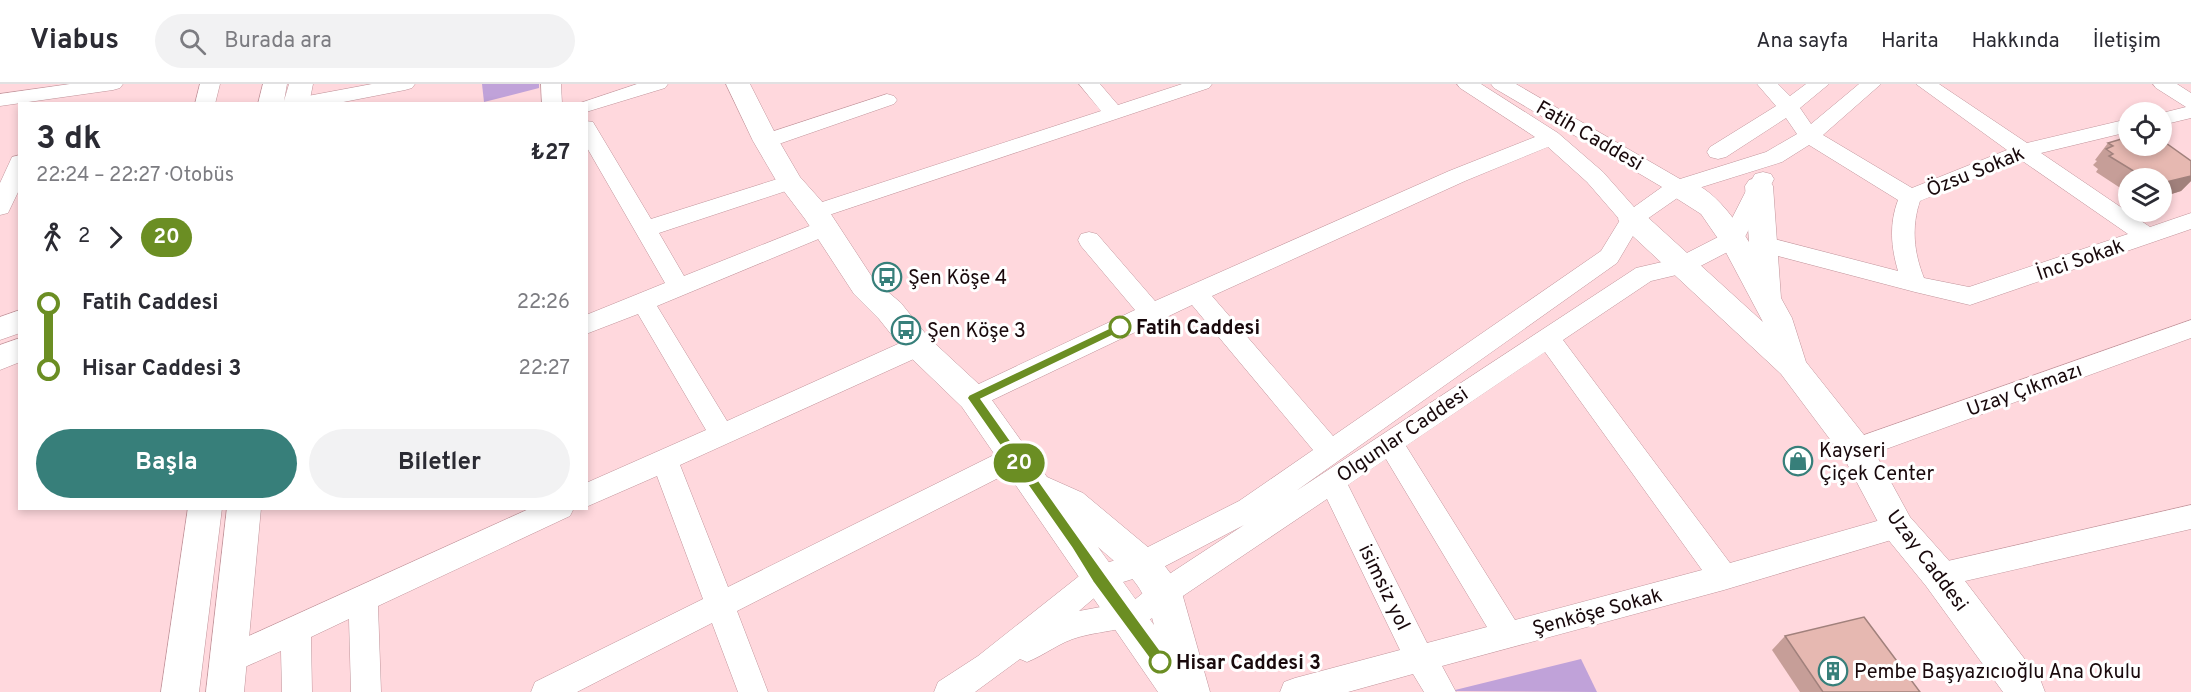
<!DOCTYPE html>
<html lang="tr">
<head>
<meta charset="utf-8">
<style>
  body { margin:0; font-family:Overpass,sans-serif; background:#f2f2f3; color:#2b2b33; height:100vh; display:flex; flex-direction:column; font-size:22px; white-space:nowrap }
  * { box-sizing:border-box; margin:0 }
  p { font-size:20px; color:#7c7c81 }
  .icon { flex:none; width:33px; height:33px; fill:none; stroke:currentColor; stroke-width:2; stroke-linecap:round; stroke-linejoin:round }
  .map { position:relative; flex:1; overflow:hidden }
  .panel { position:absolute; left:18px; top:18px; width:570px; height:408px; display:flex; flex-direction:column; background:#fff; border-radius:0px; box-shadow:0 3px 9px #0003 }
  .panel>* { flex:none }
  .badge { padding:0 12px; border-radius:20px; font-size:21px; line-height:39px }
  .buttons { position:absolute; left:2118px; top:18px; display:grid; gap:12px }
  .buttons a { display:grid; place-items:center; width:54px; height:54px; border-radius:50%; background:#fff; box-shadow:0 3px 9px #0003; font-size:30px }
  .map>.badge { position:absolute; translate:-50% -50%; box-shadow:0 0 0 3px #fff }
  .legs { display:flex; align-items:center; gap:9px; height:66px; padding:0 18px; font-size:20px }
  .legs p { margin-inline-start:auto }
  .summary { display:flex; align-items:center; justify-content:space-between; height:102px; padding:0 18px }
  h1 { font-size:33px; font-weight:700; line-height:45px }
  .action { display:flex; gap:12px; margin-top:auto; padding:12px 18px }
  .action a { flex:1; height:69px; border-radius:36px; background:#377f7a; color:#fff; font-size:24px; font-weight:700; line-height:69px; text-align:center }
  .action a+a { background:#f2f2f3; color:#2b2b33 }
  ul { padding:0 18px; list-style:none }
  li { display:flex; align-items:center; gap:21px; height:66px; font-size:22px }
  li i { display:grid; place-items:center; width:9px; height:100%; margin:0 8px; background:currentColor }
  li i::after { content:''; width:15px; height:15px; margin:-8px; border:4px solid; border-radius:50%; background:#fff }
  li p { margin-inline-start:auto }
  li:first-child i { background:linear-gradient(#0000 50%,currentColor 0) }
  li:last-child i { background:linear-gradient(currentColor 50%,#0000 0) }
  header { display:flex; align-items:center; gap:36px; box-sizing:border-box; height:84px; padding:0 30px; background:#fff; border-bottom:2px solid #e1e1e2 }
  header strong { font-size:28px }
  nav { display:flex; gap:33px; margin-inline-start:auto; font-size:21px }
  .search { width:420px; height:54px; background:#f2f2f3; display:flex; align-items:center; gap:15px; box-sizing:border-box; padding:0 21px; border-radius:33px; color:#7c7c81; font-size:22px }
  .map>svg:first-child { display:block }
  .green { fill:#c0a2d9 }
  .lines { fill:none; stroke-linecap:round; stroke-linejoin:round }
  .minor-casing { stroke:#c1949b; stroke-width:1 }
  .major-casing { stroke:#c1949b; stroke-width:1 }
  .minor { fill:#fff; fill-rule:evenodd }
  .major { fill:#fff; fill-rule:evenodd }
  .wall { fill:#c69e98 }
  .shaded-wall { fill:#a1817c }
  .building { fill:#e6b8b1; stroke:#a1817c; stroke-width:1.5 }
  .line-1 { fill:#6b8e23; stroke:#fff; stroke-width:1.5 }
  .stop-1-dot { fill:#fff; stroke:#6b8e23; stroke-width:3 }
  .labels { text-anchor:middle; stroke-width:6; stroke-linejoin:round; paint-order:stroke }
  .street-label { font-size:20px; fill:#19090c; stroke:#fff }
  .poi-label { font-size:20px; fill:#19090c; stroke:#fff; text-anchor:start }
  .stop-label { font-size:20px; font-weight:bold; fill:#19090c; stroke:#fff; text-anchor:start }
</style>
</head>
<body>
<header>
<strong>Viabus</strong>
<div class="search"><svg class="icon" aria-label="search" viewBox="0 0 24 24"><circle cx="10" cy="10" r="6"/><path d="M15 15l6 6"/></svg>Burada ara</div>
<nav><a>Ana sayfa</a><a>Harita</a><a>Hakkında</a><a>İletişim</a></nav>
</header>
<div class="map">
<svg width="2191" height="608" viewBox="0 0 2191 608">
  <rect width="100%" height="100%" fill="#ffd8dd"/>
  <g class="green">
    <polygon points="482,0 539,0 539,4 484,18"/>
    <polygon points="1581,575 1597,608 1451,607"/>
  </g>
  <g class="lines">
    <g class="minor-casing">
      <g id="minor">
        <polygon points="70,0 123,0 120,4 113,6 0,22 0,10"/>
        <polygon points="200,0 220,0 215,20 195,20"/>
        <polygon points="372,0 415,0 412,4 405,6 333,20 287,20 290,16 297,14"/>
        <polygon points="541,0 561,0 562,20 542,20"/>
        <polygon points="637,0 668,0 665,4 586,28 586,20 577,20"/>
        <polygon points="1079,0 1100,0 1118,21 1182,0 1212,0 1209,4 823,133 815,136 807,133 804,128 807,123 1101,27"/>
        <path d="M1457 0H1481L1558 49 1603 88 1634 123 1662 103 1494 4 1491 0H1516L1680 95 1766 68 1797 50 1786 34 1726 73 1718 75 1710 73 1707 68 1710 63 1776 22 1757 0H1778L1790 12 1806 0H1829L1800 24 1811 40 1859 0H1881L1823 51 1912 104 2007 66 1916 0H1939L2027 59 2128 35V48L2041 69 2150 143 2191 129V145L1970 221 1915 208 1755 166 1752 160 1755 154 1763 152 1898 187C1891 163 1889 140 1898 116L1809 61 1782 78 1686 108 1640 140 1617 179 1296 407 1636 184 1675 175 1724 150 1752 95 1755 90 1763 88 1771 90 1774 95 1741 161 1689 188 1651 197 1563 256 1730 479 1898 431 1908 435 1912 443 1908 451 1724 506 1442 582 1456 608H1424L1413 590 1348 608H1280L1284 598 1295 594 1400 566 1327 415 1174 518C1142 548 1117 543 1079 553 1060 558 1045 571 1027 578L1020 575 975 608H934L938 598 978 572 1088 485 1134 470 1239 417 1313 366 1192 221 982 321 973 324 964 321 960 314 964 307 1135 226 1081 162 1078 156 1081 150 1089 148 1097 150 1155 217 1449 87 1535 53 1460 4ZM1548 63 1587 98 1620 136 1601 167 1333 352 1212 212 1465 97ZM2021 76 2128 150 1969 203 1924 194C1914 169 1911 143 1920 117ZM1545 268 1702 486 1515 536 1406 362ZM1386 375 1487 543 1427 559 1348 401ZM1244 441 1154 500 1133 517 1079 527 1107 503 1152 489Z"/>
        <polygon points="2153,0 2177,0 2191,9 2191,34 2162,41 2162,29 2186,23 2156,4"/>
        <polygon points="887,10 894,12 897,16 894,20 773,62 766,64 759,62 755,57 759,52"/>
        <polygon points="586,37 593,38 596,43 651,135 790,91 798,93 801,98 798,103 659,149 684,192 817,139 825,136 833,139 836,144 833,149 657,222 727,337 909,255 918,253 927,255 930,262 927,269 680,381 728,503 1006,365 1015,362 1024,365 1028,373 1024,381 737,527 768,608 738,608 712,539 577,608 531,608 535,598 703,515 657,392 586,423 586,399 706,346 638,230 586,250 586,231 665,199 586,62"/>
        <polygon points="20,71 20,104 8,129 0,131 0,99 12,73"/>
        <polygon points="2191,236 2191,254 1856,376 1847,373 1843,365 1847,357"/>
        <polygon points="2191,421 2191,445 1939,503 1929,500 1925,491 1929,482 1939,479"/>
        <polygon points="531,424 574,424 570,432 378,522 381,608 351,608 349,535 311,553 312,608 282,608 281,567 227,591 216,587 212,577 216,567"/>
      </g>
    </g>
    <g class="major-casing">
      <g id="major">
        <polygon points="263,0 287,0 284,17 289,0 313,0 309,20 258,20"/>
        <path d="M726 0H750L779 57 800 93 825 121 874 196 901 219 929 254 984 305 1047 393 1083 409 1155 469 1177 498 1182 509 1210 608H1158L962 323 907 270 879 235 854 210 805 135 777 98 753 57ZM1098 463C1129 490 1144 500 1154 541Z"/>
        <path d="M1759 93 1769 96 1773 102 1781 214 1792 234 1806 278 1868 356 1910 433 1952 480 2040 595 2045 608H2003L1926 502 1886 453 1844 374 1781 290 1622 142 1618 135 1622 128 1632 126 1642 128 1763 238 1721 159 1701 130 1668 109 1664 103 1668 97C1702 87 1734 133 1749 158L1745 102 1749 96Z"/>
        <polygon points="20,226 20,249 0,256 0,233"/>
        <polygon points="20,254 20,278 0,286 0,261"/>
        <polygon points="188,424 222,424 199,608 161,608"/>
        <polygon points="227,424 261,424 244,608 206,608"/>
      </g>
    </g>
    <use href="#minor" class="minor"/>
    <use href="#major" class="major"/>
  </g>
  <g class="wall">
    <polygon points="2108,59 2191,77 2191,97 2181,107 2162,113 2162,94 2128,94 2128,109 2096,88 2098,85 2093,81 2097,77 2095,76"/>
    <polygon points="1785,552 1920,608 1800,608 1772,566"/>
  </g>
  <polygon class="shaded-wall" points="2191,91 2191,97 2181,107 2162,113 2162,102 2163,99"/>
  <g class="building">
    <polygon points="2128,53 2128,62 2162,62 2162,58 2163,57 2191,77 2191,92 2162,99 2162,94 2145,94 2109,72 2113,70 2106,65 2113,62 2108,59"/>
    <polygon points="1864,533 1920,608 1823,608 1785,552"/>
  </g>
  <path class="line-1" d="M1120 239 1125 243 1124 246 981 315C1042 401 1102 488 1165 573L1167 578 1165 582 1160 584 1155 582 1093 498 1072 464 967 314 969 311Z"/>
  <defs>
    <g id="bus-ring" transform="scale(1.5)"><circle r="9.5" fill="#fff" stroke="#377f7a" stroke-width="1.5"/><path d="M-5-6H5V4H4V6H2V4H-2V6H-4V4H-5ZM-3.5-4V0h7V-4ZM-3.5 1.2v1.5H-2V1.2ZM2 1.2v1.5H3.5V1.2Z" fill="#377f7a"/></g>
    <g id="shop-ring" transform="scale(1.5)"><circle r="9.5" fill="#fff" stroke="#377f7a" stroke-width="1.5"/><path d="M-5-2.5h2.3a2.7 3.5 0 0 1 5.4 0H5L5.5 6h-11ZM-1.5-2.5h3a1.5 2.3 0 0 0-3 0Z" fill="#377f7a"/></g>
    <g id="building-ring" transform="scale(1.5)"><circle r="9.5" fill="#fff" stroke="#377f7a" stroke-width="1.5"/><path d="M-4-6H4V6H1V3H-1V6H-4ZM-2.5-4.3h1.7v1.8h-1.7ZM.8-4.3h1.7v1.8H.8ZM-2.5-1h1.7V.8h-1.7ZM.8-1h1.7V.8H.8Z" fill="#377f7a"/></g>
  </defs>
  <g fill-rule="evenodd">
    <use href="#bus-ring" x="887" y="193"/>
    <use href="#bus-ring" x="906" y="246"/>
    <use href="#shop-ring" x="1798" y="377"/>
    <use href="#building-ring" x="1833" y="587"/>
  </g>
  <g class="stop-1-dot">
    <circle cx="1120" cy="243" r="10"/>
    <circle cx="1160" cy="578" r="10"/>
  </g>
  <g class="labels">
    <g class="street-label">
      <text transform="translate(1590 51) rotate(30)" y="7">Fatih Caddesi</text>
      <text transform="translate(1975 87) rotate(-22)" y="7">Özsu Sokak</text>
      <text transform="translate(2080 175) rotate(-19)" y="7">İnci Sokak</text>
      <text transform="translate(2024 305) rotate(-20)" y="7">Uzay Çıkmazı</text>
      <text transform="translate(1402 350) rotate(-34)" y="7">Olgunlar Caddesi</text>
      <text transform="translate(1928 476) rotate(53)" y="7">Uzay Caddesi</text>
      <text transform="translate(1385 503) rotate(64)" y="7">isimsiz yol</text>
      <text transform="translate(1597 527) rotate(-15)" y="7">Şenköşe Sokak</text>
    </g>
    <g class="poi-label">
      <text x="908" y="200">Şen Köşe 4</text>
      <text x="927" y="253">Şen Köşe 3</text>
      <text x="1819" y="373">Kayseri<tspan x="1819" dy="23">Çiçek Center</tspan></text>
      <text x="1854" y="594">Pembe Başyazıcıoğlu Ana Okulu</text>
    </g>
    <g class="stop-label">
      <text x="1136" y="250">Fatih Caddesi</text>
      <text x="1176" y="585">Hisar Caddesi 3</text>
    </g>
  </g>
</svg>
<div class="buttons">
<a><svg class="icon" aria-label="locate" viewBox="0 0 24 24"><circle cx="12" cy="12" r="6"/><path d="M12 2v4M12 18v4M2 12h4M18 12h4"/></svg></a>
<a><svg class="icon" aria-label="layers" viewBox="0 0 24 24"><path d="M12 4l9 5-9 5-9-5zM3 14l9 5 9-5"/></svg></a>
</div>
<b class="badge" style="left:1019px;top:379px;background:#6b8e23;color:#fff">20</b>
<section class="panel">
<div class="summary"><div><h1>3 dk</h1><p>22:24 – 22:27 · Otobüs</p></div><b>₺27</b></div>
<div class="legs"><svg class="icon" aria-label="walk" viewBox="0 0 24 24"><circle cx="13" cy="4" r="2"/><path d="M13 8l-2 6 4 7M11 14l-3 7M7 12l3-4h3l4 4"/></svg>2<svg class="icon" aria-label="forward" viewBox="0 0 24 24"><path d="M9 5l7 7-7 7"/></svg><b class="badge" style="background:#6b8e23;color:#fff">20</b></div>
<ul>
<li><i style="color:#6b8e23"></i><b>Fatih Caddesi</b><p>22:26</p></li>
<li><i style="color:#6b8e23"></i><b>Hisar Caddesi 3</b><p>22:27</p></li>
</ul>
<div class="action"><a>Başla</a><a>Biletler</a></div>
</section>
</div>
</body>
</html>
